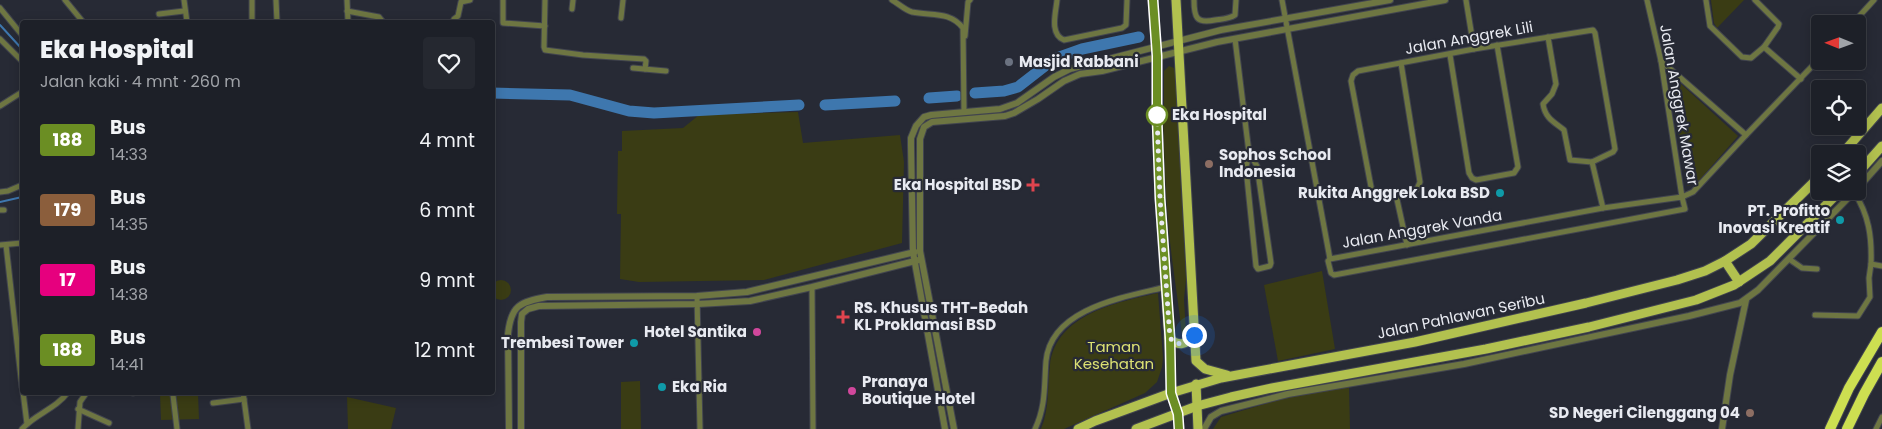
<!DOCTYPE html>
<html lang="id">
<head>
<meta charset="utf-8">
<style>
  body { margin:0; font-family:Poppins,sans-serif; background:#252830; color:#f1f3f6; height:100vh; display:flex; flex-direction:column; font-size:19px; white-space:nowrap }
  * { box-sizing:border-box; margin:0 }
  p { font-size:16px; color:#a0a3a8 }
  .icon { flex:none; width:28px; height:28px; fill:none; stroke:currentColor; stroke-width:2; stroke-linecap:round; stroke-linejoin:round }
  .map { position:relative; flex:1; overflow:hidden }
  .drawer { position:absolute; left:20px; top:20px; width:475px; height:375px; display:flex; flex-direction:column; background:#1d2028; border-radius:5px; box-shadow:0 2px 12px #0003,0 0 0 1px #3b3e45 }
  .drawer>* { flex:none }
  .badge { padding:0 10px; border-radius:4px; font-size:18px; line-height:32px }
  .needle { width:32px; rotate:271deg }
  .tools { position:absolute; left:1811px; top:15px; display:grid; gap:10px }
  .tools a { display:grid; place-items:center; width:55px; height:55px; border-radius:5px; background:#1d2028; box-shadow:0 2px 12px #0003,0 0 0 1px #3b3e45; font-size:25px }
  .you { position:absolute; width:25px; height:25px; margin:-12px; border:4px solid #fff; border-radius:50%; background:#1a73e8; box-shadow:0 0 0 8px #1a73e833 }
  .map>.badge { position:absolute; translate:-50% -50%; box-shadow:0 0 0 2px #fff }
  .round { display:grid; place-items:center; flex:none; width:52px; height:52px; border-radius:5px; background:#252830 }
  .head { display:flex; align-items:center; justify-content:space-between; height:85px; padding:0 20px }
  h1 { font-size:24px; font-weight:800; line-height:38px }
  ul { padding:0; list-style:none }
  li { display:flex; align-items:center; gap:15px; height:70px; padding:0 20px }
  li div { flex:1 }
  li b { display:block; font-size:19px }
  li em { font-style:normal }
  li .badge { min-width:55px; font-weight:700; text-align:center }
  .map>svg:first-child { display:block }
  .green { fill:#3a3c14 }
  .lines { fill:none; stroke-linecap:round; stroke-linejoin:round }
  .stream { stroke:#3e77ae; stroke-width:2 }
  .river { stroke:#3e77ae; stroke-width:11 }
  .minor-casing { stroke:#42454f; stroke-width:7 }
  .tertiary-casing { stroke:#42454f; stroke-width:8 }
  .primary-casing { stroke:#42454f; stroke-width:11 }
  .motorway-casing { stroke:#42454f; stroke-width:12 }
  .minor { stroke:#6e7642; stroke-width:5 }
  .tertiary { stroke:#6e7642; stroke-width:6 }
  .primary { stroke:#b2c14f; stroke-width:9 }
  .motorway { stroke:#cddf51; stroke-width:10 }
  .line-casing { stroke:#fff; stroke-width:11 }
  .line { stroke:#6b8e23; stroke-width:8 }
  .walk { stroke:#e8eaf1; stroke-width:5; stroke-dasharray:0 9 }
  .worship-dot { fill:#6b7280; stroke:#272a35; stroke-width:2 }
  .stop-dot { fill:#fff; stroke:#6b8e23; stroke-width:2.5 }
  .education-dot { fill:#8d6e63; stroke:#272a35; stroke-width:2 }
  .health-dot { fill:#e0444e; stroke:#272a35; stroke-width:2 }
  .culture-dot { fill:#0f9aa8; stroke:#272a35; stroke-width:2 }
  .hotel-dot { fill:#d1479c; stroke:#272a35; stroke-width:2 }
  .labels { text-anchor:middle; stroke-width:4.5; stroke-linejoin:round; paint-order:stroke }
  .street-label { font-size:15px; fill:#e8eaf1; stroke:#272a35 }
  .poi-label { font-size:15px; font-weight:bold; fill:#e8eaf1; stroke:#272a35; text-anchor:end }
  .stop-label { font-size:15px; font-weight:bold; fill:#e8eaf1; stroke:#272a35; text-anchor:start }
  .park-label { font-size:15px; fill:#dce173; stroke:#272a35 }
</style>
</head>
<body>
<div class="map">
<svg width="1882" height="429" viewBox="0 0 1882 429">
  <rect width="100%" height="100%" fill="#272a35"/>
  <g class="green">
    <polygon points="1711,0 1744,0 1717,28 1714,23"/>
    <path d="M1169 66 1174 68 1175 71 1186 279 1184 299 1186 334 1183 337 1182 335C1178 297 1171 259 1168 221 1165 185 1164 149 1163 113L1164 107V71Z"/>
    <polygon points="1669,73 1738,136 1696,184 1687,186"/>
    <polygon points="798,112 803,143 900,135 904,162 902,243 764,280 639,282 620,279 621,214 617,214 618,151 622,151 622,131 683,128 699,115"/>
    <polygon points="1322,271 1335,349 1278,361 1264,285"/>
    <circle cx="501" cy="290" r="10"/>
    <path d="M1158 293 1163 358 1162 367 1157 382 1145 393 1064 429H1041C1050 407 1047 388 1050 365 1056 314 1118 302 1158 293Z"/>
    <polygon points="640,381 641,429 621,429 621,382"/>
    <polygon points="1349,387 1350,429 1213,429 1221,417 1285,398"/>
    <polygon points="198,393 199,419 161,420 160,394"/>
    <polygon points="347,397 396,408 391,429 348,429"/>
  </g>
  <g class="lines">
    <g class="stream">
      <polyline points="0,25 22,49"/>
      <polyline points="0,202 22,197"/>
    </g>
    <g class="river">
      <polyline points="492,93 570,95 629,111 654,113 799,105"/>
      <polyline points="975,93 1004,91 1018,87 1054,59 1082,49 1139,37"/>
      <polyline points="929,98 957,96"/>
      <polyline points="825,105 895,101"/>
    </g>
    <g class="minor-casing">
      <g id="minor">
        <polyline points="65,0 83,22"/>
        <polyline points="184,0 187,22"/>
        <polyline points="276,0 277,22"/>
        <polyline points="347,0 348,22"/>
        <polyline points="503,0 503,23 545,26"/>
        <polyline points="545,0 544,47 545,50 583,55 644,59 646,61 645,69"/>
        <path d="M892 0C899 4 905 10 912 12 932 16 950 11 963 28L964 112"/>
        <path d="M1057 0C1056 12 1049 34 1064 40L1122 28 1126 25 1127 0"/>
        <path d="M1194 0C1194 17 1196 24 1215 20 1222 19 1229 19 1235 15L1236 0"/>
        <polyline points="1282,0 1330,259"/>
        <polyline points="1466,0 1474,49"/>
        <polyline points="1647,0 1661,61 1682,197 1685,209 1334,275 1331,273 1328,261 1330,259 1603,208 1682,197 1693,192 1746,135 1820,58"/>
        <polyline points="1706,0 1710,26 1742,57 1751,58 1764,47 1801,79"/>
        <polyline points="1755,0 1779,24 1778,27 1764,47"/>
        <polyline points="0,8 22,35"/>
        <polyline points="572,9 573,0"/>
        <polyline points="347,11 379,17 383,22"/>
        <polyline points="159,14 184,11"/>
        <polyline points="621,18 623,0"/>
        <polyline points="252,22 252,0"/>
        <polyline points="453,22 454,19 458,16 461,2 470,0"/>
        <polyline points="1852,24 1874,0"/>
        <polyline points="965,36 968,2 970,0"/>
        <path d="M1548 37 1556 84 1552 94 1543 104C1545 118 1554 122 1564 130L1570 160 1592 162"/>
        <polyline points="0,39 22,61"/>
        <polyline points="1235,39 1249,153 1246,168 1256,266 1258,269 1270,266 1271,263 1257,166 1249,153"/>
        <polyline points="1450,55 1469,173 1472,178 1476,180 1514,173 1518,167 1497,45"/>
        <polyline points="1661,61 1746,135"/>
        <polyline points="633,68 666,71"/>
        <polyline points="0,106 22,92"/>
        <polyline points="0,192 8,191 22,185"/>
        <path d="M1854 192C1869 215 1872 237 1871 264L1882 266"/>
        <polyline points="1396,195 1417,189 1420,182 1401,63"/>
        <polyline points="0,210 4,210"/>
        <polyline points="0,245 22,243"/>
        <polyline points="6,245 22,387"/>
        <polyline points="1407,245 1396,195 1377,196 1372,192 1351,81 1353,75 1358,71 1474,49 1593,30 1595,33 1615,149 1613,152 1592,162 1603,208"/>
        <polyline points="1789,259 1802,268 1817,269"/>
        <polyline points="812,287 813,429"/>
        <polyline points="697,296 700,429"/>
        <polyline points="1815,315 1858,316 1870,297 1869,278 1871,264"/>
        <polyline points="23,392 27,424"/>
        <polyline points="243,392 248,429"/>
        <polyline points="133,393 133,392"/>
        <polyline points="173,395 177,429"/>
        <polyline points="213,403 244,399"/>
        <polyline points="78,409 109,423"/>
        <path d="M22 429C35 414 56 409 68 392"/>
        <polyline points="78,429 80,402 87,392"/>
        <path d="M1035 429C1046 406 1044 386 1046 361 1051 308 1125 297 1166 287"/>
        <polyline points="1876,429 1882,417"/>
      </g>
    </g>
    <g class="tertiary-casing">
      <g id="tertiary">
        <polyline points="1858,188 1882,161"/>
        <path d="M509 429 508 334C511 305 520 302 547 297L697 296 747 292 915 252"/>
        <polyline points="521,429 521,322 522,314 528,309 539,306 698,304 750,301 812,287 919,260"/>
        <polyline points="945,429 913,252 911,146 911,138 916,126 924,117 931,115 1000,109 1017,103 1054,77 1070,69 1221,30 1390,0"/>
        <polyline points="954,429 920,251 920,139 924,127 932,122 1005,116 1014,113 1038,99 1064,81 1080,74 1102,71 1217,42 1445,0"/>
        <polyline points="1204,429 1211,417 1221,411 1288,394 1464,364 1689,316 1740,303 1758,290 1855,191"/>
        <polyline points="1722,429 1730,375 1746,300"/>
      </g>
    </g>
    <g class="primary-casing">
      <g id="primary">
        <polyline points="1153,0 1157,56 1157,117 1160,198 1169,338 1171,393 1178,414 1179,429"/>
        <polyline points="1176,0 1196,361 1205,369 1227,375"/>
        <polyline points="1842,154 1882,108"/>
        <polyline points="1858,173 1882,146"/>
        <polyline points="1725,261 1739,282"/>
        <path d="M1169 338C1179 347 1186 345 1194 335"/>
        <polyline points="1196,384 1198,429"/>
        <polyline points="1078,429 1095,421 1171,393 1221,378 1415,342 1586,303 1677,280 1705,271 1725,261 1751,244 1820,176"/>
        <polyline points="1136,429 1197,406 1231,397 1272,388 1486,349 1589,327 1696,300 1734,285 1770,261 1840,191"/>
      </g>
    </g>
    <g class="motorway-casing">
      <g id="motorway">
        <polyline points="1830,429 1849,388 1882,332"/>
        <polyline points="1847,429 1864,394 1882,362"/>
      </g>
    </g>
    <use href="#minor" class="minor"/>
    <use href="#tertiary" class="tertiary"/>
    <use href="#primary" class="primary"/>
    <use href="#motorway" class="motorway"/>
  </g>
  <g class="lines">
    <g class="line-casing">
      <polyline id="line" points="1153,0 1157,56 1157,117 1160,198 1170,338 1171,393 1178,414 1179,429"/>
    </g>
    <use href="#line" class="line"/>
    <path class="walk" d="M1157 115 1160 198 1170 338C1179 347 1187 345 1194 335"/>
  </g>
  <circle class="worship-dot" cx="1009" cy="62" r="5"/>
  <circle class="stop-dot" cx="1157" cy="115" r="10"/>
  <g class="education-dot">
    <circle cx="1209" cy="164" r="5"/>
    <circle cx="1750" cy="413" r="5"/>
  </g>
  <g class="health-dot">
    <path d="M1030.5 177.5h5v5h5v5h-5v5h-5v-5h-5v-5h5z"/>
    <path d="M840.5 309.5h5v5h5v5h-5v5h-5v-5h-5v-5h5z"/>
  </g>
  <g class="culture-dot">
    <circle cx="1500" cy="193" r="5"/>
    <circle cx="1840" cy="220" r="5"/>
    <circle cx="634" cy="343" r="5"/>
    <circle cx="662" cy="387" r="5"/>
  </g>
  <g class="hotel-dot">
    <circle cx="757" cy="332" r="5"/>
    <circle cx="852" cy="391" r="5"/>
  </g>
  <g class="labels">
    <g class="street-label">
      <text transform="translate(1469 38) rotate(-10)" y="5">Jalan Anggrek Lili</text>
      <text transform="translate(1679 105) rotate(80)" y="5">Jalan Anggrek Mawar</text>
      <text transform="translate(1422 229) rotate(-10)" y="5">Jalan Anggrek Vanda</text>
      <text transform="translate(1461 316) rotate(-12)" y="5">Jalan Pahlawan Seribu</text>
    </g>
    <g class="poi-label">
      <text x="1019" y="67" text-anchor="start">Masjid Rabbani</text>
      <text x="1219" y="160" text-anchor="start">Sophos School<tspan x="1219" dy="17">Indonesia</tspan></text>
      <text x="1022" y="190">Eka Hospital BSD</text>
      <text x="1490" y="198">Rukita Anggrek Loka BSD</text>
      <text x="1830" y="216">PT. Profitto<tspan x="1830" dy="17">Inovasi Kreatif</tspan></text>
      <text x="854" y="313" text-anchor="start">RS. Khusus THT-Bedah<tspan x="854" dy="17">KL Proklamasi BSD</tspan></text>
      <text x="747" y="337">Hotel Santika</text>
      <text x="624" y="348">Trembesi Tower</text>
      <text x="862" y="387" text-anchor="start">Pranaya<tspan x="862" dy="17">Boutique Hotel</tspan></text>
      <text x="672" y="392" text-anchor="start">Eka Ria</text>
      <text x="1740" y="418">SD Negeri Cilenggang 04</text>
    </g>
    <g class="stop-label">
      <text x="1172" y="120">Eka Hospital</text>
    </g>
    <g class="park-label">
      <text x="1114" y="352">Taman<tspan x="1114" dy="17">Kesehatan</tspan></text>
    </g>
  </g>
</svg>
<div class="tools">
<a><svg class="needle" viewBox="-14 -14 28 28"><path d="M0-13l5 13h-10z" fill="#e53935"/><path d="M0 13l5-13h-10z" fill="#a0a3a8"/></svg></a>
<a><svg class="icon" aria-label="locate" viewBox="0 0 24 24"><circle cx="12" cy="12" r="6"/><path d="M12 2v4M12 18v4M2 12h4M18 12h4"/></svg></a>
<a><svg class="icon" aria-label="layers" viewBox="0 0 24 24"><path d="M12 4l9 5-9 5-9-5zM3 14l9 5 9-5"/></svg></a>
</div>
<div class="you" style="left:1194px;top:335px"></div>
<section class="drawer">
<div class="head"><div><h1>Eka Hospital</h1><p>Jalan kaki · 4 mnt · 260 m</p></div><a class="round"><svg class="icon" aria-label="heart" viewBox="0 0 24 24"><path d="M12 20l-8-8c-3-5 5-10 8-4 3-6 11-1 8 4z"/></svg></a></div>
<ul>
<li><span class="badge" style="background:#6b8e23;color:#fff">188</span><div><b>Bus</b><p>14:33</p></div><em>4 mnt</em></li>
<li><span class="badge" style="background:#8b5e3c;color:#fff">179</span><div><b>Bus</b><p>14:35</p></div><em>6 mnt</em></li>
<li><span class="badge" style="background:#e6007e;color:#fff">17</span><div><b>Bus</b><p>14:38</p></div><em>9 mnt</em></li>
<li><span class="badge" style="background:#6b8e23;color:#fff">188</span><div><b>Bus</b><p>14:41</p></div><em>12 mnt</em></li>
</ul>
</section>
</div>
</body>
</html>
